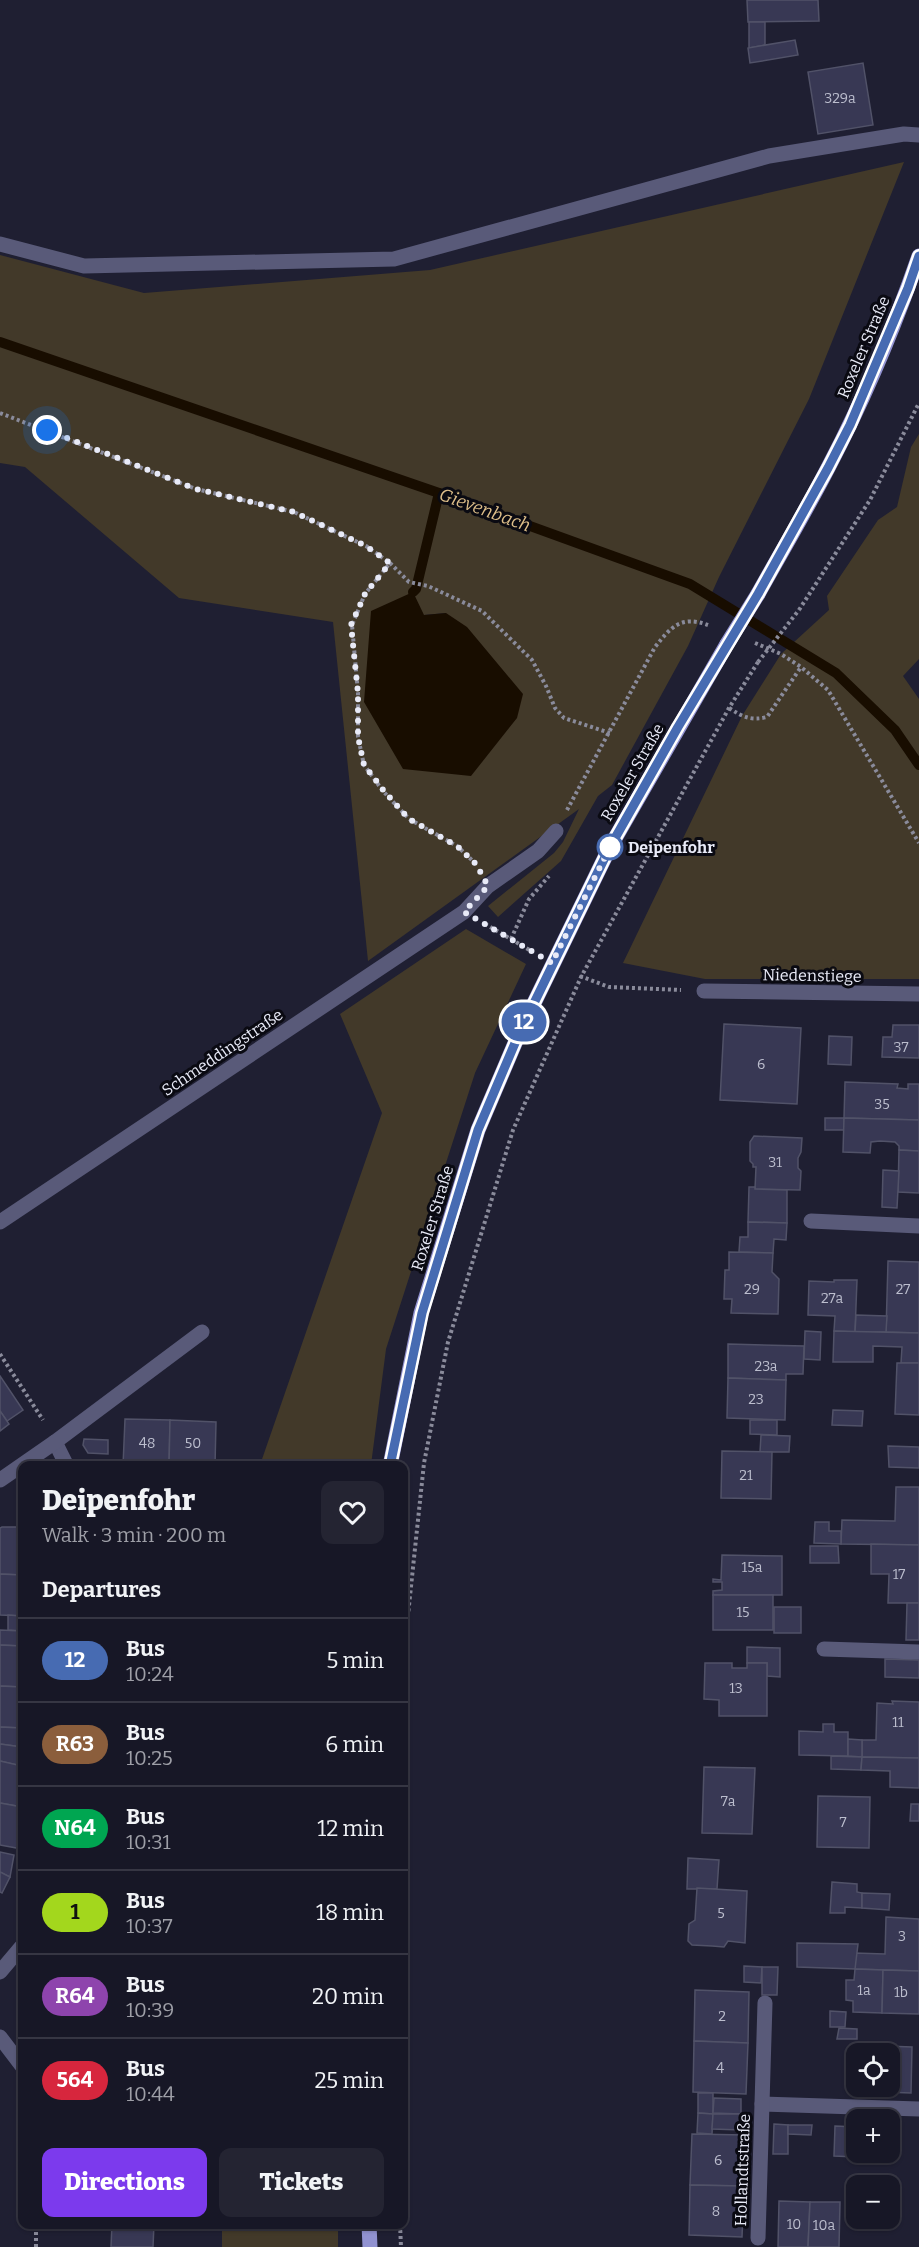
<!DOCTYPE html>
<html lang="en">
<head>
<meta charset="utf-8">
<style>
  body { margin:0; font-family:Bitter,serif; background:#242432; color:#f1f3f6; height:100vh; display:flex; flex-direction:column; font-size:22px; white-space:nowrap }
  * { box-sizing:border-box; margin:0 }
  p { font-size:20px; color:#9e9fa7 }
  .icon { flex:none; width:33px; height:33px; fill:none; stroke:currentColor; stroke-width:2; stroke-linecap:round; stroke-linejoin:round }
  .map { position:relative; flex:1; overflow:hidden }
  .drawer { position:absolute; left:18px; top:1461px; width:390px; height:768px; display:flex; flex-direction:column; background:#171726; border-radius:12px; box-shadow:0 2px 4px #0004,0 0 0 2px #363643 }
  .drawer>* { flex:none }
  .badge { padding:0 12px; border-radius:20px; font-size:21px; line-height:39px }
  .fabs { position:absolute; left:846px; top:2043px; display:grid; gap:12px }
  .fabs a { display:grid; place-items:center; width:54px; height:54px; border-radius:12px; background:#171726; box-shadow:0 2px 4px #0004,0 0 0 2px #363643; font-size:30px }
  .you { position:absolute; width:30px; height:30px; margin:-15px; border:4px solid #fff; border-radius:50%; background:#1a73e8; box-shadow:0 0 0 9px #1a73e833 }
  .map>.badge { position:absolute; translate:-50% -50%; box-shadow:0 0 0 3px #fff }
  h2 { padding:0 24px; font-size:22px; line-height:54px }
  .round { display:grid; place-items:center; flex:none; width:63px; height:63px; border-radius:12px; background:#242432 }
  .headline { display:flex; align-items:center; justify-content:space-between; height:102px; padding:0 24px }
  h1 { font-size:28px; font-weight:800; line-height:45px }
  .primary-button { display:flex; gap:12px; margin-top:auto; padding:12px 24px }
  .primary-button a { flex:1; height:69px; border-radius:12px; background:#7c3aed; color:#fff; font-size:24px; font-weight:800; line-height:69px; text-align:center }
  .primary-button a+a { background:#242432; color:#f1f3f6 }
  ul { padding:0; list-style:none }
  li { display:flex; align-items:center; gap:18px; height:84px; padding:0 24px; border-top:2px solid #363643 }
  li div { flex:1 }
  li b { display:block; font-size:22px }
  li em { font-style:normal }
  li .badge { min-width:66px; font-weight:700; text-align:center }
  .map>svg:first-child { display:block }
  .green { fill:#423929; fill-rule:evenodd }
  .water { fill:#180d00 }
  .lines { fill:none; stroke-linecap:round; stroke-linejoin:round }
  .stream { stroke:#180d00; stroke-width:10 }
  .building { fill:#383854; stroke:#515268; stroke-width:1.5; fill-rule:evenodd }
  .path { stroke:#8a8b9b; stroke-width:4; stroke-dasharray:3 3; stroke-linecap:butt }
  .minor { stroke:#595a79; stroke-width:15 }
  .major { stroke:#9192d1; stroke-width:15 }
  .path-bridge { stroke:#8a8b9b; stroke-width:4; stroke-dasharray:3 3; stroke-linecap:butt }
  .major-bridge { stroke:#9192d1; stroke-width:15 }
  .line-casing { stroke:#fff; stroke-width:14 }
  .line { stroke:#476bb2; stroke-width:9 }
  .walk { stroke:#e8eaf7; stroke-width:6; stroke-dasharray:0 10.8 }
  .stop-dot { fill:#fff; stroke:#476bb2; stroke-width:3 }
  .labels { text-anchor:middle; stroke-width:6; stroke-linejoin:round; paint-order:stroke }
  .number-label { font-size:14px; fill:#bcbece }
  .street-label { font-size:16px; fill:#e8eaf7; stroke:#0a0a12 }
  .stop-label { font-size:16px; font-weight:bold; fill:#e8eaf7; stroke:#0a0a12; text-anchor:start }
  .water-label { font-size:18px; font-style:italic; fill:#ddbe89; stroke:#0a0a12 }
</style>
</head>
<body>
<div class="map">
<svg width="919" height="2247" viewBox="0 0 919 2247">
  <rect width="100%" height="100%" fill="#1f1f32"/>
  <g class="green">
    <path d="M904 162 809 399 719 577 688 646 612 785 598 796 561 861 498 917 488 906 554 853 563 842 579 809 368 961 333 622 179 598 25 467 0 463V255L144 293 430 270ZM446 613 428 648 424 615Z"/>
    <polygon points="919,434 919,659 903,676 919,699 919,979 705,979 623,963 742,716 781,654 829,610 827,596 878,520 897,507 911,447"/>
    <polygon points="466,929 526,964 475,1073 386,1349 371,1465 260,1465 382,1113 340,1014"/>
    <rect x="222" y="2225" width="116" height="22"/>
  </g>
  <polygon class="water" points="413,592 424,615 446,613 467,627 523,694 517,718 471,776 403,769 364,702 371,611"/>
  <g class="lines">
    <g class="stream">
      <polyline points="0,342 439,493 690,584 836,673 895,730 919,765"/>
      <polyline points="413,592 416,589 439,493"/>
    </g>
  </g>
  <g class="building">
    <polygon points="747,0 818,0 819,21 748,22"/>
    <polygon points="749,22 765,22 765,45 749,48"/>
    <polygon points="795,40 798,55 750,63 748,48"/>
    <polygon points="863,63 873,125 818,134 808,72"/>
    <polygon points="724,1024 801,1028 797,1104 720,1100"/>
    <polygon points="893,1025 919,1025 919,1058 882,1057 883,1037 892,1037"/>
    <polygon points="829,1036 852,1037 851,1065 828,1064"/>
    <polygon points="845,1082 898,1084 897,1088 908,1089 908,1084 919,1084 919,1120 844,1118"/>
    <rect x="825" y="1118" width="19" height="12"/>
    <polygon points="844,1118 919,1120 919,1151 899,1150 899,1146 895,1142 880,1141 871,1142 870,1153 843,1152"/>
    <polygon points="754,1136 802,1138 801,1152 798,1158 798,1168 801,1171 800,1190 755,1189 756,1167 753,1167 753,1164 750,1161 750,1142"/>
    <polygon points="899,1150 919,1151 919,1193 898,1192"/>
    <polygon points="883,1170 899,1171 897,1208 882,1207"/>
    <polygon points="749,1187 755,1187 755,1189 787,1190 787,1223 748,1222"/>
    <polygon points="748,1222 787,1223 786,1240 774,1239 773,1253 739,1252 740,1237 748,1237"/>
    <polygon points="729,1252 773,1253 772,1272 779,1279 778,1314 731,1313 732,1299 724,1299 725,1270 729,1270"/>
    <polygon points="888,1261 919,1262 919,1333 886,1332"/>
    <polygon points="834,1280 857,1280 855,1332 834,1331 835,1316 808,1315 809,1281 834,1282"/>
    <polygon points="856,1315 887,1316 886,1332 855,1332"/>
    <polygon points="805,1331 821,1332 820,1360 804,1359"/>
    <polygon points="834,1331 919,1333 919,1363 901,1363 902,1347 873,1346 873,1362 833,1362"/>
    <polygon points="728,1344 804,1346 803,1374 786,1374 786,1380 728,1378"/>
    <polygon points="897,1363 919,1363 919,1415 895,1414"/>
    <polygon points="0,1376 23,1410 7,1421 0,1411"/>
    <polygon points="728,1378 786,1380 785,1420 727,1418"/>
    <polygon points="833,1410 863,1411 862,1426 832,1425"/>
    <polygon points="0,1411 9,1424 0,1431"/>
    <polygon points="125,1419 170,1420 169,1466 123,1466"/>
    <polygon points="170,1420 216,1422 215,1466 169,1466"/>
    <polygon points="750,1420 777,1420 777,1435 750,1434"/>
    <polygon points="761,1435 790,1436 789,1452 760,1452"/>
    <polygon points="84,1439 108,1440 108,1454 88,1453 83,1445"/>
    <polygon points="888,1446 919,1447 919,1468 889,1467"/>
    <polygon points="722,1451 772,1452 771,1499 721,1498"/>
    <polygon points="896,1487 919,1487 919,1545 841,1544 842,1520 895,1521"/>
    <polygon points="815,1522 829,1522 829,1531 841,1531 841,1544 814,1543"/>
    <polygon points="2,1527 22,1527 22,1575 0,1574 0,1528"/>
    <polygon points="871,1544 919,1545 919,1603 888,1603 889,1574 871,1574"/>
    <polygon points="810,1546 838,1546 839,1563 810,1563"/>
    <polygon points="722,1555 782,1556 782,1595 713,1595 713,1591 722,1590 722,1582 713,1582 713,1579 721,1580"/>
    <polygon points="0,1574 22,1575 22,1616 0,1615"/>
    <rect x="713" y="1595" width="60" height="35"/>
    <polygon points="907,1603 919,1603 919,1640 906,1640"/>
    <rect x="774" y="1607" width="27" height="26"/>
    <polygon points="8,1615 22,1616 22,1631 8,1630"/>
    <polygon points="0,1630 22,1631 22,1646 0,1645"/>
    <polygon points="0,1645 22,1646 22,1687 0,1686"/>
    <polygon points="747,1647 780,1648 780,1677 767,1676 767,1663 747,1663"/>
    <polygon points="885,1659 919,1660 919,1678 885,1677"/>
    <polygon points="705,1663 732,1663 732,1668 747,1668 747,1663 767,1663 767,1716 719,1716 719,1700 704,1699"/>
    <polygon points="0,1686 22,1687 22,1728 0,1727"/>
    <polygon points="892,1701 919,1702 919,1758 862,1757 862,1740 876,1740 877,1703 893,1704"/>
    <polygon points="823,1724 834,1724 834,1732 848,1732 848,1756 799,1755 799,1731 823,1732"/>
    <polygon points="0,1727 22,1728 22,1747 0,1744"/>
    <polygon points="848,1739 862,1740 862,1757 848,1756"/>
    <polygon points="0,1744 22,1747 22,1766 0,1761"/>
    <polygon points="831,1756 862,1757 861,1770 831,1769"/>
    <polygon points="862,1757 919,1758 919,1788 890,1787 890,1771 861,1770"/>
    <polygon points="0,1761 22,1766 22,1807 0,1803"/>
    <polygon points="704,1767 755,1768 752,1834 702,1833"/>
    <polygon points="818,1796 870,1797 869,1848 817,1847"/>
    <polygon points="0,1803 22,1807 22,1849 0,1845"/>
    <polygon points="911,1804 919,1804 919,1821 910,1821"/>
    <polygon points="0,1852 14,1855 10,1877 0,1872"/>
    <polygon points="688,1858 719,1860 717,1889 687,1889"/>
    <polygon points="0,1872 10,1877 2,1893 0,1892"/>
    <polygon points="832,1882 857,1884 857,1892 862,1893 862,1908 845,1907 845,1913 830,1913"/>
    <polygon points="697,1888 747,1891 745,1943 728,1941 724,1947 712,1946 692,1945 688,1941 689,1924 695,1920"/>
    <polygon points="862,1893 890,1894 889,1910 862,1908"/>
    <polygon points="886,1917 919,1919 919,1971 855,1969 855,1953 885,1954"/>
    <polygon points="797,1943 858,1944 855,1969 797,1967"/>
    <polygon points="744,1966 762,1967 761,1983 744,1982"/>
    <polygon points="762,1967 778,1967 777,1995 762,1995"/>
    <polygon points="855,1969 883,1970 882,2013 853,2012 853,2001 846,2000 846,1980 854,1980"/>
    <polygon points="883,1970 919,1971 919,2014 882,2013"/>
    <polygon points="695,1990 749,1992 748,2043 694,2041"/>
    <polygon points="830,2011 846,2012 845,2027 830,2027"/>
    <polygon points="839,2028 857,2029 857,2039 837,2039"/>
    <polygon points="694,2041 748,2043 746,2094 693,2092"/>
    <path d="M856 2045 912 2047 911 2093 855 2091ZM856 2054H890V2086H856Z"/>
    <polygon points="698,2093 713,2093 713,2114 698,2113"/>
    <polygon points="714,2098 741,2099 741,2114 713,2113"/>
    <polygon points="698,2113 713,2114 712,2134 697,2133"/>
    <polygon points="713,2114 741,2114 741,2130 712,2129"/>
    <polygon points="774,2124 788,2125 788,2154 773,2154"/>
    <polygon points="788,2125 812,2125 811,2135 788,2134"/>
    <polygon points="835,2126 856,2127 856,2157 834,2156"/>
    <polygon points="692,2134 745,2135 744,2186 690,2185"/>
    <polygon points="690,2185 744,2186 742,2237 689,2235"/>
    <polygon points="779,2201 810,2202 808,2247 778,2247"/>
    <polygon points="810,2202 840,2202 839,2247 808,2247"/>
    <polygon points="112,2224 154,2224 153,2247 111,2247"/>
  </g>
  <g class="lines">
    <g class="path">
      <polyline points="0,413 196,489 294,512 366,546 390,563"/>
      <polyline points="799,610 870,500 919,403"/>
      <polyline points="755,643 781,654 801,667 828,690 919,843"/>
      <path d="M729 708C743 717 751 721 767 717L801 667"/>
      <path d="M567 810 655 647C671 627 681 615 708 625"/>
      <polyline points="476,864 457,846 409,819 383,791 364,765 358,737 358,693 352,625 365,594 390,563 409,582 428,586 482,611 532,660 546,686 555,708 564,718 610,733"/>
      <polyline points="485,924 533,952"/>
      <polyline points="511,939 529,899 549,876"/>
      <polyline points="580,976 609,987 681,990"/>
      <polyline points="0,1354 43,1420"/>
      <polyline points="404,1653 424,1463 448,1342 513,1130 581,977 729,708 758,662"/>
      <polyline points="400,2224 401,2247"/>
      <polyline points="36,2247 36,2224"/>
    </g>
    <g class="minor">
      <polyline points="0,244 84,266 394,259 769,156 904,134 919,135"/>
      <polyline points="704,991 919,994"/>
      <polyline points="811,1221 919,1226"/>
      <polyline points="0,1222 464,912 488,886 538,851 556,831"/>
      <polyline points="55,1442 67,1466"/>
      <polyline points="0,1480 55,1442 202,1332"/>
      <polyline points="824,1649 919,1652"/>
      <polyline points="0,1972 22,1946"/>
      <polyline points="0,2037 22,2066"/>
      <polyline points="762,2104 919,2109"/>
      <polyline points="758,2238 765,2003"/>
    </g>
    <g class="major">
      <path d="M758 594C782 551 807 509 829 466 864 399 894 328 919 256"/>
      <polyline points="390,1466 421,1313 478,1130 518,1036 610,847 727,644"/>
      <polyline points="369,2224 370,2247"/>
    </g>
    <polyline class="path-bridge" points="758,662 799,610"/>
    <polyline class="major-bridge" points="727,644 758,594"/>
  </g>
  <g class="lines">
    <g class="line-casing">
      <polyline id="line" points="390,1466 422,1313 478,1130 518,1036 610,847 678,727 758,594 828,468 850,425 908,288 919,256"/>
    </g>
    <use href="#line" class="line"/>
    <polyline class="walk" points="47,430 196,489 294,512 366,546 390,563 365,594 351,625 358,693 358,737 364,765 384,791 409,819 457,846 476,864 488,886 464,912 552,963 610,847"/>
  </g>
  <circle class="stop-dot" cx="610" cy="847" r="12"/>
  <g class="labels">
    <g class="number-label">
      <text x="840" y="103">329a</text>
      <text x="901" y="1052">37</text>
      <text x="761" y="1069">6</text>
      <text x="882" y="1109">35</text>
      <text x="775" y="1167">31</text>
      <text x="752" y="1294">29</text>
      <text x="903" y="1294">27</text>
      <text x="832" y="1303">27a</text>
      <text x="766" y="1371">23a</text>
      <text x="756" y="1404">23</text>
      <text x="147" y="1448">48</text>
      <text x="193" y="1448">50</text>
      <text x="746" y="1480">21</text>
      <text x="752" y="1572">15a</text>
      <text x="899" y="1579">17</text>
      <text x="743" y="1617">15</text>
      <text x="736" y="1693">13</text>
      <text x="898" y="1727">11</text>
      <text x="728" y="1806">7a</text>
      <text x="843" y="1827">7</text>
      <text x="721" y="1918">5</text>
      <text x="902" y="1941">3</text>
      <text x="864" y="1995">1a</text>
      <text x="901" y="1997">1b</text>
      <text x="722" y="2021">2</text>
      <text x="720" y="2073">4</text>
      <text x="718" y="2165">6</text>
      <text x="716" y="2216">8</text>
      <text x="794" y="2229">10</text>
      <text x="824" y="2230">10a</text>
    </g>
    <g class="street-label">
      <text transform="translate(863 347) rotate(-67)" y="6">Roxeler Straße</text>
      <text transform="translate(632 772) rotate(-60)" y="6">Roxeler Straße</text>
      <text transform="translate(812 975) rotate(1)" y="6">Niedenstiege</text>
      <text transform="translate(222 1052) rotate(-34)" y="6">Schmeddingstraße</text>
      <text transform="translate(432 1218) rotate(-73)" y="6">Roxeler Straße</text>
      <text transform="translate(742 2170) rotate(-88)" y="6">Hollandtstraße</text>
    </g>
    <g class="stop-label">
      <text x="628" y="853">Deipenfohr</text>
    </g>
    <g class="water-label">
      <text transform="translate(485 510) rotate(20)" y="6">Gievenbach</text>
    </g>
  </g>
</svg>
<div class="fabs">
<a><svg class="icon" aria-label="locate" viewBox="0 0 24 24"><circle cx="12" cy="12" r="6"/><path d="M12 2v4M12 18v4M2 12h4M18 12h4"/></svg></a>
<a>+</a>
<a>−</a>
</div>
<div class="you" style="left:47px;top:430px"></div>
<b class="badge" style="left:524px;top:1022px;background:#476bb2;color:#fff">12</b>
<section class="drawer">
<div class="headline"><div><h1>Deipenfohr</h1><p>Walk · 3 min · 200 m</p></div><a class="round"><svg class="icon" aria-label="heart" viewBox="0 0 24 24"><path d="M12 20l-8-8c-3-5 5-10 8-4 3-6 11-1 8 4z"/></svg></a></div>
<h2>Departures</h2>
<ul>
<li><span class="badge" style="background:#476bb2;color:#fff">12</span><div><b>Bus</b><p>10:24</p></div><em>5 min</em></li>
<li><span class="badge" style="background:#8b5e3c;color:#fff">R63</span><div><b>Bus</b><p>10:25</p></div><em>6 min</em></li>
<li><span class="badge" style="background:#00a651;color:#fff">N64</span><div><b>Bus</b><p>10:31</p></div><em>12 min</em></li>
<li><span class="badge" style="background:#a3d71d;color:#111">1</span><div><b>Bus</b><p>10:37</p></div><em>18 min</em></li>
<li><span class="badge" style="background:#8e44ad;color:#fff">R64</span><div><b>Bus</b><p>10:39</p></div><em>20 min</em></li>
<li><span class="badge" style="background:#d7263d;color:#fff">564</span><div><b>Bus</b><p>10:44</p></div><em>25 min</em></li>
</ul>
<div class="primary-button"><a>Directions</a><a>Tickets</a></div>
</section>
</div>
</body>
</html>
